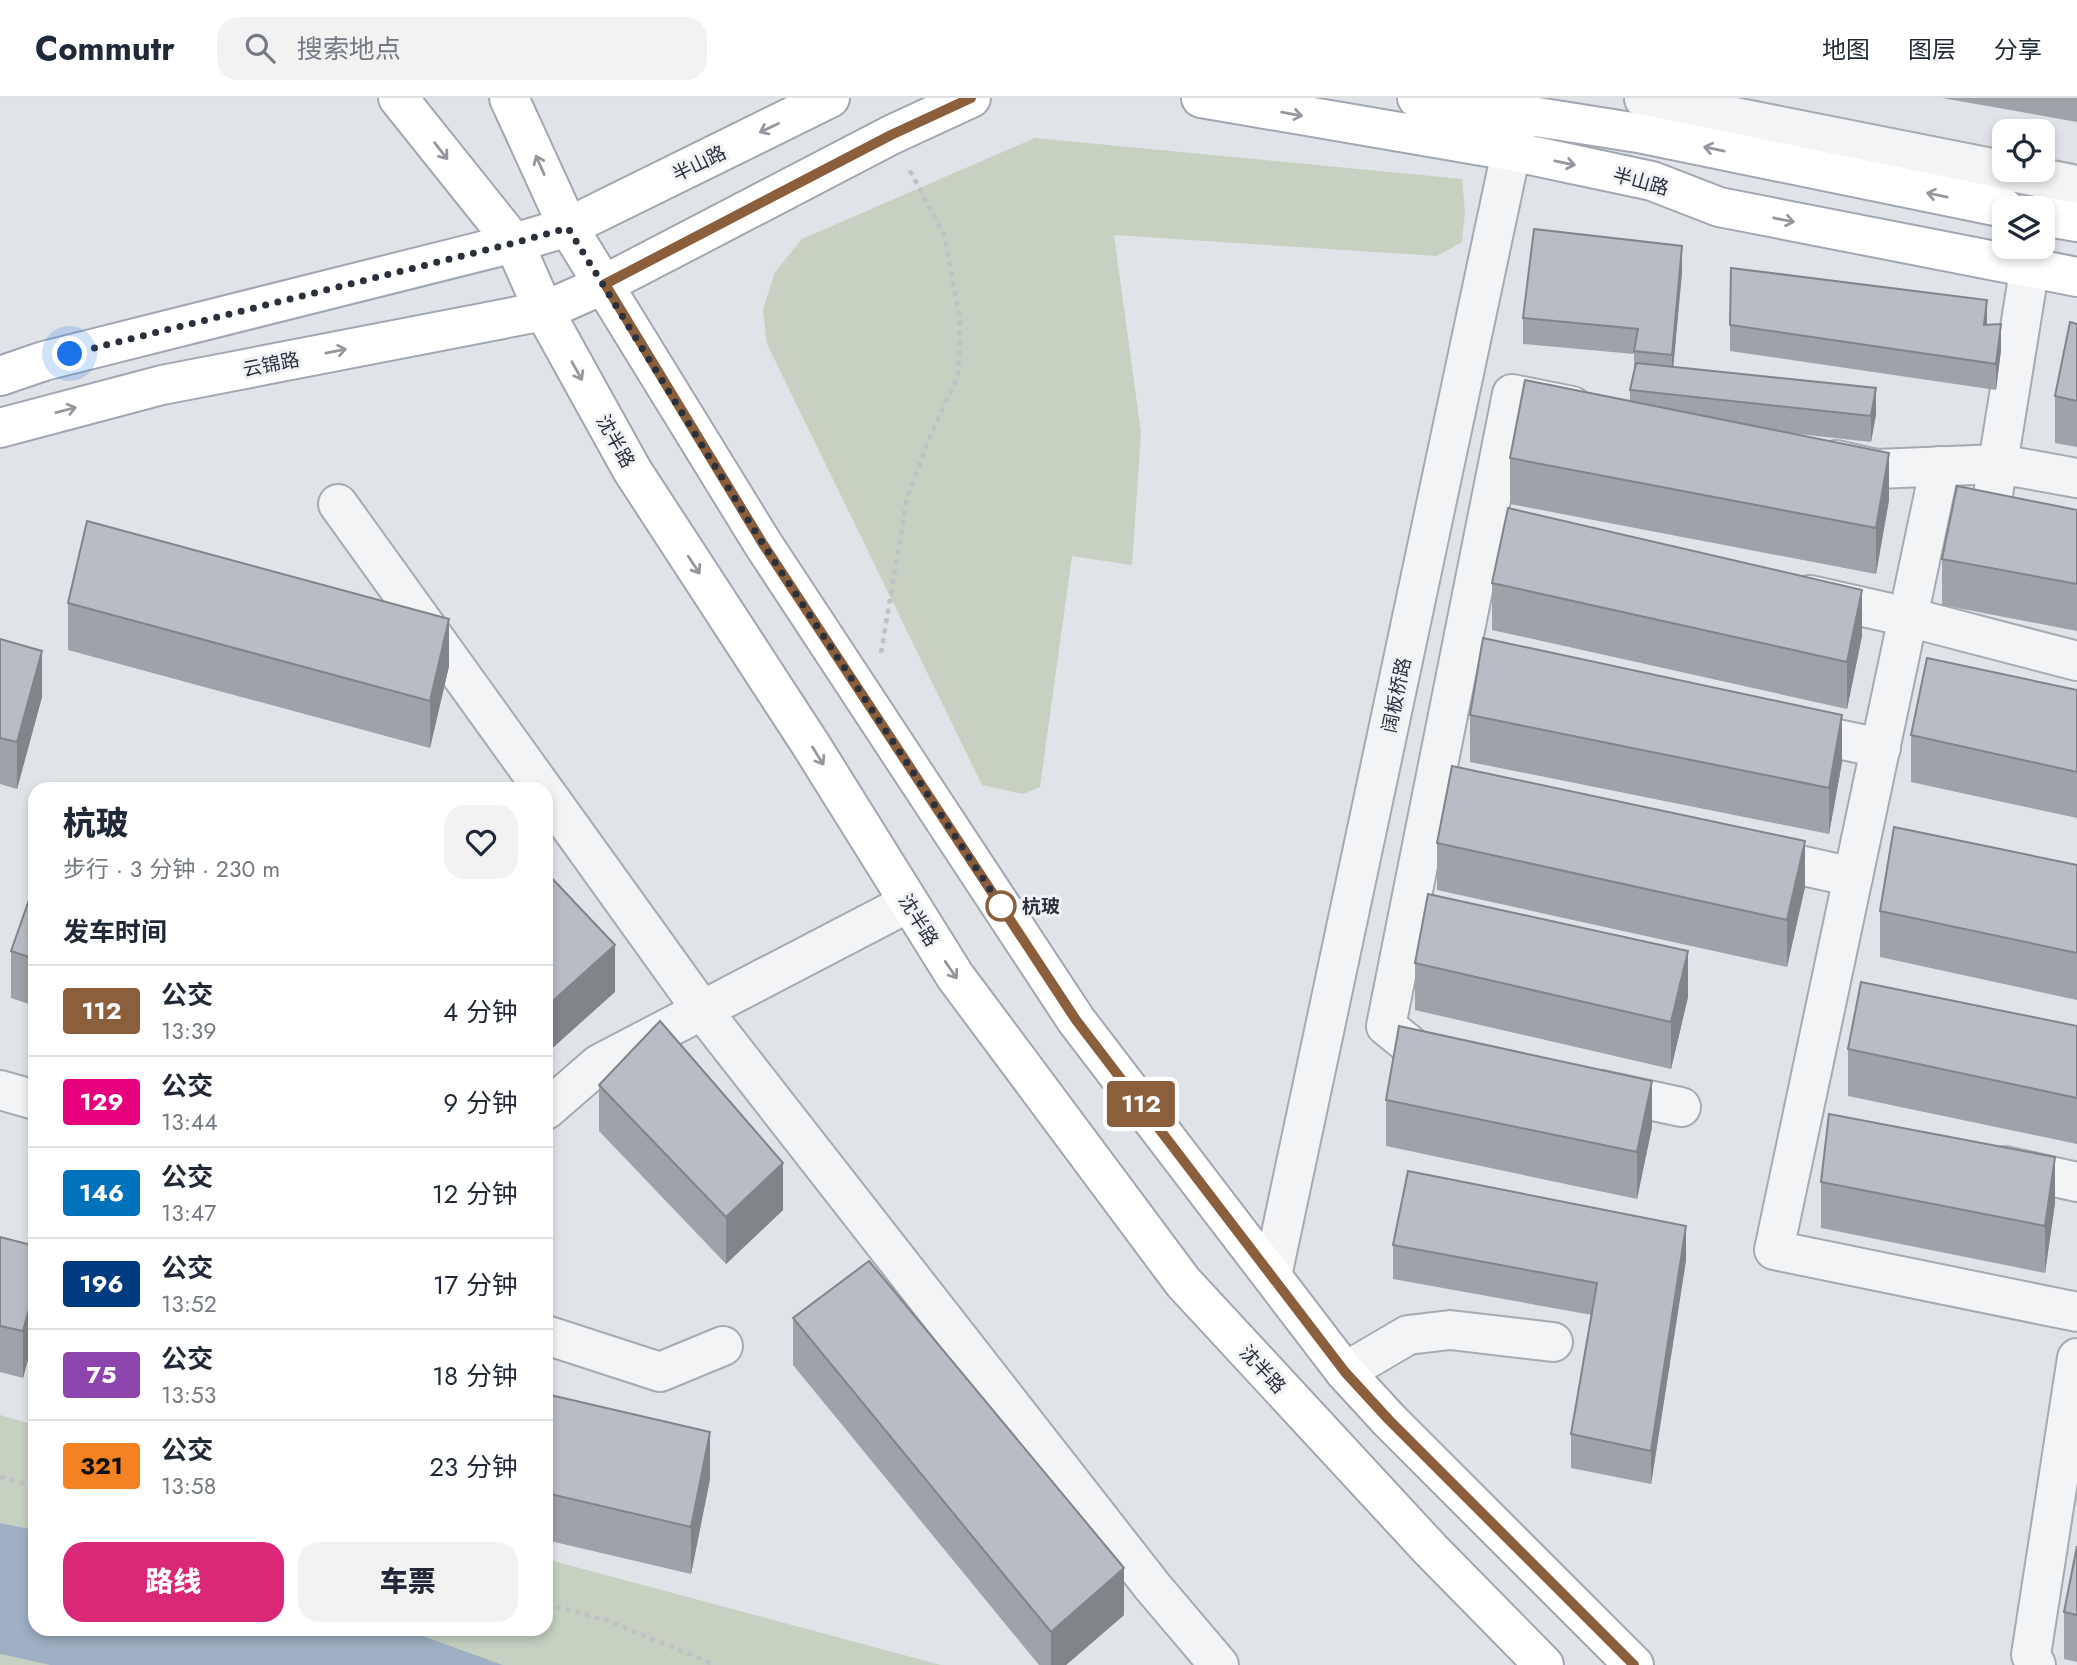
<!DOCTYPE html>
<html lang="zh">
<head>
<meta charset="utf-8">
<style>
  body { margin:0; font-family:Jost,"Noto Sans SC",sans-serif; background:#f2f2f3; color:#1f2937; height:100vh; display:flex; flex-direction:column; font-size:26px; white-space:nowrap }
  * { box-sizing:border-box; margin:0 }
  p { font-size:23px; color:#747a83 }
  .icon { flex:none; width:38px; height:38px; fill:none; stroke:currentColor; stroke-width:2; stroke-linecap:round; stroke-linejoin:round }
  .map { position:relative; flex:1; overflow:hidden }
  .details { position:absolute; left:28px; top:684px; width:525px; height:854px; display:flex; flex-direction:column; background:#fff; border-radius:21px; box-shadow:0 4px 10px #0003 }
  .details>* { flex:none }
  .badge { padding:0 14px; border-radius:5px; font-size:24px; line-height:46px }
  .tools { position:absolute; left:1992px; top:21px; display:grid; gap:14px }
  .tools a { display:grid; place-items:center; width:63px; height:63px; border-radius:14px; background:#fff; box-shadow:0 4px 10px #0003; font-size:35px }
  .you { position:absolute; width:35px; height:35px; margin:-18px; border:5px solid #fff; border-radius:50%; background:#1a73e8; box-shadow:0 0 0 10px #1a73e833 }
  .map>.badge { position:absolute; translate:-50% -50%; box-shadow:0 0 0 4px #fff }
  h2 { padding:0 35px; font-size:26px; line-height:63px }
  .round { display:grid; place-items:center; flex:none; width:74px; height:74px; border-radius:21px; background:#f2f2f3 }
  .headline { display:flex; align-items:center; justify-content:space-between; height:119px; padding:0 35px }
  h1 { font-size:33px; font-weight:800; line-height:52px }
  .action { display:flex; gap:14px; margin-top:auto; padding:14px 35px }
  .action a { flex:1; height:80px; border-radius:21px; background:#db2777; color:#fff; font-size:28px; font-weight:800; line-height:80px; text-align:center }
  .action a+a { background:#f2f2f3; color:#1f2937 }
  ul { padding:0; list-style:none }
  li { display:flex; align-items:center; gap:21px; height:91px; padding:0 35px; border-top:2px solid #e0e1e3 }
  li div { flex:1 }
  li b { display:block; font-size:26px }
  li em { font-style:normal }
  li .badge { min-width:77px; font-weight:700; text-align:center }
  header { display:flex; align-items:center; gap:42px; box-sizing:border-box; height:98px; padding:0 35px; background:#fff; border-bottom:2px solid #e0e1e3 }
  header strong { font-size:33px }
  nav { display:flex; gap:38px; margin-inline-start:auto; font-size:24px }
  .search { width:490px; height:63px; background:#f2f2f3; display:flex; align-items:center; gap:18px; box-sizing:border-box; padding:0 24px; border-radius:21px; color:#747a83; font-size:26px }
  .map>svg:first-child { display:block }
  .green { fill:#c6d1c2 }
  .water { fill:#9fb0c4 }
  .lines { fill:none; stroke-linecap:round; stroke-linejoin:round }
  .minor-casing { stroke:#a6aab1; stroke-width:42 }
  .major-casing { stroke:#a1a7b2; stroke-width:42 }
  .path { stroke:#bfc1c6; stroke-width:4.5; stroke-dasharray:5 5; stroke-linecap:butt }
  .minor { stroke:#f3f4f6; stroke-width:38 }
  .major { stroke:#fff; stroke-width:38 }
  .wall { fill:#9ea2a9 }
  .shaded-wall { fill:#818489 }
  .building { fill:#b8bcc4; stroke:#818489; stroke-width:2 }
  .oneway { stroke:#94989e }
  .line-casing { stroke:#fff; stroke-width:16 }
  .line { stroke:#8b5e3c; stroke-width:10 }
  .walk { stroke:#2a313d; stroke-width:7; stroke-dasharray:0 12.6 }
  .stop-dot { fill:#fff; stroke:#8b5e3c; stroke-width:3.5 }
  .labels { text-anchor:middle; stroke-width:6; stroke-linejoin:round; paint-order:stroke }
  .street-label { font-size:19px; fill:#2a313d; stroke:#f0f2f5 }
  .stop-label { font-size:19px; font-weight:bold; fill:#2a313d; stroke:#f0f2f5; text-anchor:start }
</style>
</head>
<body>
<header>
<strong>Commutr</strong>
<div class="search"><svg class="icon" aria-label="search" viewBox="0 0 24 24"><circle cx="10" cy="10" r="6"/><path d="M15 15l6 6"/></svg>搜索地点</div>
<nav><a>地图</a><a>图层</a><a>分享</a></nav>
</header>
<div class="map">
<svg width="2077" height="1567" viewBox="0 0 2077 1567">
  <rect width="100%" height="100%" fill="#e0e3e8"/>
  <g class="green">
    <polygon points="1035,40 1462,81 1465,114 1462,144 1437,158 1114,137 1141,335 1132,467 1072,458 1040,689 1023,696 982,687 767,246 763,211 775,174 802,141"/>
    <polygon points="0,1317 35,1327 35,1432 0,1425"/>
    <polygon points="546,1461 941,1567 503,1567 404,1531 546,1531"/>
    <polygon points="0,1556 50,1567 0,1567"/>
  </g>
  <polygon class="water" points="0,1425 35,1432 35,1531 404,1531 503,1567 50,1567 0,1556"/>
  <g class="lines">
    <g class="minor-casing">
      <g id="minor">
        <polyline points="1644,1 2077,87"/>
        <polyline points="2033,149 1990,415 2077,434"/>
        <polyline points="1836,362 1876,371 1999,366 2077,380"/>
        <polyline points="1940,368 1774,1152 2077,1214"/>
        <polyline points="338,406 543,691"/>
        <polyline points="1810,497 1908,519 2077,563"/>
        <polyline points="1790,631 1881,650"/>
        <polyline points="546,695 702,912 1152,1488 1219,1567"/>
        <polyline points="1754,757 1853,779"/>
        <polyline points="1444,959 1417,953 1386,928 1512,296 1572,308"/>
        <polyline points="0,992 35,1002"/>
        <polyline points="1602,992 1681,1009"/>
        <polyline points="546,1012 599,966 908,805"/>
        <polyline points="2005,1068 2077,1084"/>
        <polyline points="1272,1178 1518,21"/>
        <polyline points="546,1237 660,1274 723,1248"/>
        <polyline points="1345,1274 1408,1237 1450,1232 1553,1244"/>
        <polyline points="2036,1567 2031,1557 2077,1260"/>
      </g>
    </g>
    <g class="major-casing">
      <g id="major">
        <polyline points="398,0 514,145 544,213 632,372 811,647 955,878 1183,1184 1431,1452 1544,1567"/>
        <polyline points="509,0 568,129 763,446 1076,922 1345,1274 1389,1322 1634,1567"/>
        <polyline points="1201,0 1511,53 1652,83 1719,109 2077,179"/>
        <polyline points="1417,0 1638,35 2004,110"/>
        <polyline points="2042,118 2077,124"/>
        <polyline points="0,278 44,263 514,145 568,129 830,0"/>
        <polyline points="0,330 162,287 544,213 605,186 891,37 971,0"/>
      </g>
    </g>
    <g class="path">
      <polyline points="881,555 907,400 930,338 958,278 960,222 944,137 908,69"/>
      <polyline points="0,1379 35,1388"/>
      <polyline points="546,1506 609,1523 715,1567"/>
    </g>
    <use href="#minor" class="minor"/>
    <use href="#major" class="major"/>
  </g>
  <g class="wall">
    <polygon points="1942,0 2077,0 2077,24"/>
    <polygon points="1682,174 1673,269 1876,316 1871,344 1789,335 1889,402 1876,476 1510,406 1510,360 1630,303 1630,292 1634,272 1634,256 1523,246 1523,220"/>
    <polygon points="2077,226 2077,349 2055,345 2055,298"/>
    <polygon points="1730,227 1987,227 2001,252 1996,292 1730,253"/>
    <polygon points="2077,412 2077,533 1942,507 1942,461"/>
    <polygon points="1492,485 1862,538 1847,611 1492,532"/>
    <polygon points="68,505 449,568 430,650 68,552"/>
    <polygon points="0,541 42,599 17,691 0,686"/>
    <polygon points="2077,592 2077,720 1911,684 1911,637"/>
    <polygon points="1470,617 1842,664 1829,736 1470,664"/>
    <polygon points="1437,745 1805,789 1787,869 1437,792"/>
    <polygon points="2077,767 2077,902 1880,859 1880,813"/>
    <polygon points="35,785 35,908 11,900 11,853"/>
    <polygon points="1415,865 1688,899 1671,971 1415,912"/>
    <polygon points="2077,928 2077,1046 1848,998 1848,951"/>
    <polygon points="599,987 783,1112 726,1166 599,1033"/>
    <polygon points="1386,1002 1652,1029 1637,1101 1386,1048"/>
    <polygon points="1821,1084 2055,1105 2045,1175 1821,1130"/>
    <polygon points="0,1139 35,1148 35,1235 23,1280 0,1274"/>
    <polygon points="1393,1147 1686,1162 1651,1386 1571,1370 1571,1336 1592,1217 1393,1181"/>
    <polygon points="793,1220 1124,1517 1066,1567 1039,1567 793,1267"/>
    <polygon points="546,1296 710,1381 691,1476 546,1442"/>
    <polygon points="2077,1448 2077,1564 2064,1561 2064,1514"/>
  </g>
  <g class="shaded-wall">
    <polygon points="1682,148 1682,174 1672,283 1672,257"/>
    <polygon points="1987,202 1987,228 1984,227"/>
    <polygon points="2001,226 2001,252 1996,292 1996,266"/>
    <polygon points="1876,290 1876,316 1871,344 1871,318"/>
    <polygon points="1889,355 1889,402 1876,476 1876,430"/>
    <polygon points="1862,492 1862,538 1847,611 1847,564"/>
    <polygon points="449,521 449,568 430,650 430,603"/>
    <polygon points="42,553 42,599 17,691 17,644"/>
    <polygon points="1842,617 1842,664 1829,736 1829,690"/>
    <polygon points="1805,743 1805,789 1787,869 1787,822"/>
    <polygon points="615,847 615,894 546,956 546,909"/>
    <polygon points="1688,853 1688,899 1671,971 1671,924"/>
    <polygon points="1652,983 1652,1029 1637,1101 1637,1054"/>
    <polygon points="2055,1059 2055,1105 2045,1175 2045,1128"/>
    <polygon points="783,1065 783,1112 726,1166 726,1119"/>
    <polygon points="1686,1128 1686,1162 1651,1386 1651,1353"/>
    <polygon points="35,1189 35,1235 23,1280 23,1233"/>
    <polygon points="710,1334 710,1381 691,1476 691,1429"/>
    <polygon points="1124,1470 1124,1517 1066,1567 1051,1567 1051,1534"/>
  </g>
  <g class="building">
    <polygon points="1534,131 1682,148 1672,257 1634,253 1638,231 1523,220"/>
    <polygon points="1731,170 1987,202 1984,227 2001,226 1996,266 1730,227"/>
    <polygon points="2070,224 2077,226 2077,303 2055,298"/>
    <polygon points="1636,265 1876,290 1871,318 1630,292"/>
    <polygon points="1525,282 1889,355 1876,430 1510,360"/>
    <polygon points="1957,388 2077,412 2077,486 1942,461"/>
    <polygon points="1508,410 1862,492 1847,564 1492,485"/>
    <polygon points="87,423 449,521 430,603 68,505"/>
    <polygon points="1483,540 1842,617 1829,690 1470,617"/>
    <polygon points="0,541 42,553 17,644 0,640"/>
    <polygon points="1927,560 2077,592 2077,674 1911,637"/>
    <polygon points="1452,668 1805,743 1787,822 1437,745"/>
    <polygon points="1894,729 2077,767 2077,855 1880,813"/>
    <polygon points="546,774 615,847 546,909"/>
    <polygon points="35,785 35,861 11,853"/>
    <polygon points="1428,796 1688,853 1671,924 1415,865"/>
    <polygon points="1861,884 2077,928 2077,1000 1848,951"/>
    <polygon points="660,923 783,1065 726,1119 599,987"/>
    <polygon points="1399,928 1652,983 1637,1054 1386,1002"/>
    <polygon points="1829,1016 2055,1059 2045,1128 1821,1084"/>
    <polygon points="1408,1073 1686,1128 1651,1353 1571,1336 1597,1185 1393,1147"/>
    <polygon points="0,1139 35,1148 35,1189 23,1233 0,1228"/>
    <polygon points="869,1163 1124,1470 1051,1534 793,1220"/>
    <polygon points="546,1296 710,1334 691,1429 546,1395"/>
    <polygon points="2077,1448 2077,1517 2064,1514"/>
  </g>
  <defs><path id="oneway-shaft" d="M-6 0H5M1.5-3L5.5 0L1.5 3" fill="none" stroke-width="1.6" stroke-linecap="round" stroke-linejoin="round" transform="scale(1.75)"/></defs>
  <g class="oneway">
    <use href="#oneway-shaft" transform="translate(1292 16) rotate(10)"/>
    <use href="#oneway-shaft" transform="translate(769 30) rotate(154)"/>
    <use href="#oneway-shaft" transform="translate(1714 51) rotate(-168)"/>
    <use href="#oneway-shaft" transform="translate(441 53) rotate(52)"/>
    <use href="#oneway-shaft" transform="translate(1565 65) rotate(12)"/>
    <use href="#oneway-shaft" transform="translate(540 67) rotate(-114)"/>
    <use href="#oneway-shaft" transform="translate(1937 97) rotate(-168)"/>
    <use href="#oneway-shaft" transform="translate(1784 122) rotate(11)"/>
    <use href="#oneway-shaft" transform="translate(336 253) rotate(-11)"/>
    <use href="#oneway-shaft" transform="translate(577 273) rotate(61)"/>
    <use href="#oneway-shaft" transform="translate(66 312) rotate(-15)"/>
    <use href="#oneway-shaft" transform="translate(694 467) rotate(57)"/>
    <use href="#oneway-shaft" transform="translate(818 658) rotate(58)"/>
    <use href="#oneway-shaft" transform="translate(951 872) rotate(56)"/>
  </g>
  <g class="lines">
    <g class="line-casing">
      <polyline id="line" points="971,0 891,37 605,186 763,446 1076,922 1345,1274 1389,1322 1634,1567"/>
    </g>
    <use href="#line" class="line"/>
    <polyline class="walk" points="70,256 514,145 568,130 763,446 1001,808"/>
  </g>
  <circle class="stop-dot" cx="1001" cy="808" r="14"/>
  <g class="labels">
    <g class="street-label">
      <text transform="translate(699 65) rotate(-26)" y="7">半山路</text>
      <text transform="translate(1641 83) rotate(15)" y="7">半山路</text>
      <text transform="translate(271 266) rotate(-11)" y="7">云锦路</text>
      <text transform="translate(616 343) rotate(61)" y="7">沈半路</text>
      <text transform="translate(1396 597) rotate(-78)" y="7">阔板桥路</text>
      <text transform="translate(919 822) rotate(58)" y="7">沈半路</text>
      <text transform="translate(1263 1271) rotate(47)" y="7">沈半路</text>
    </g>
    <g class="stop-label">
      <text x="1022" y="815">杭玻</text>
    </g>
  </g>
</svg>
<div class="tools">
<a><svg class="icon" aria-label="locate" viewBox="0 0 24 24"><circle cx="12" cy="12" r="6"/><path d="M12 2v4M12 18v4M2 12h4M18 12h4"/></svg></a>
<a><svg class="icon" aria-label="layers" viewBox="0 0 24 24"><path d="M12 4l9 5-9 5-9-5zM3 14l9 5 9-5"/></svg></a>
</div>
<div class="you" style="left:70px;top:256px"></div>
<b class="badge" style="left:1141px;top:1006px;background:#8b5e3c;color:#fff">112</b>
<section class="details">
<div class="headline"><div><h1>杭玻</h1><p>步行 · 3 分钟 · 230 m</p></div><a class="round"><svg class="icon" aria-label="heart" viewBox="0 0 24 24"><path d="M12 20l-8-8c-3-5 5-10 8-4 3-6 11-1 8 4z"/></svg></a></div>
<h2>发车时间</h2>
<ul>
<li><span class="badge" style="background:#8b5e3c;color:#fff">112</span><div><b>公交</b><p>13:39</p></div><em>4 分钟</em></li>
<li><span class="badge" style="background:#e6007e;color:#fff">129</span><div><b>公交</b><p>13:44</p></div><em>9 分钟</em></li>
<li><span class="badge" style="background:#0072bc;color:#fff">146</span><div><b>公交</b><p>13:47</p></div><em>12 分钟</em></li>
<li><span class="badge" style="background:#003b80;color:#fff">196</span><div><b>公交</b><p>13:52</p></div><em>17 分钟</em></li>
<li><span class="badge" style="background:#8e44ad;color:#fff">75</span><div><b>公交</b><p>13:53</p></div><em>18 分钟</em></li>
<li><span class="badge" style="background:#f58220;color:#111">321</span><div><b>公交</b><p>13:58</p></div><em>23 分钟</em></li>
</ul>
<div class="action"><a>路线</a><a>车票</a></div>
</section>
</div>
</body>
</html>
